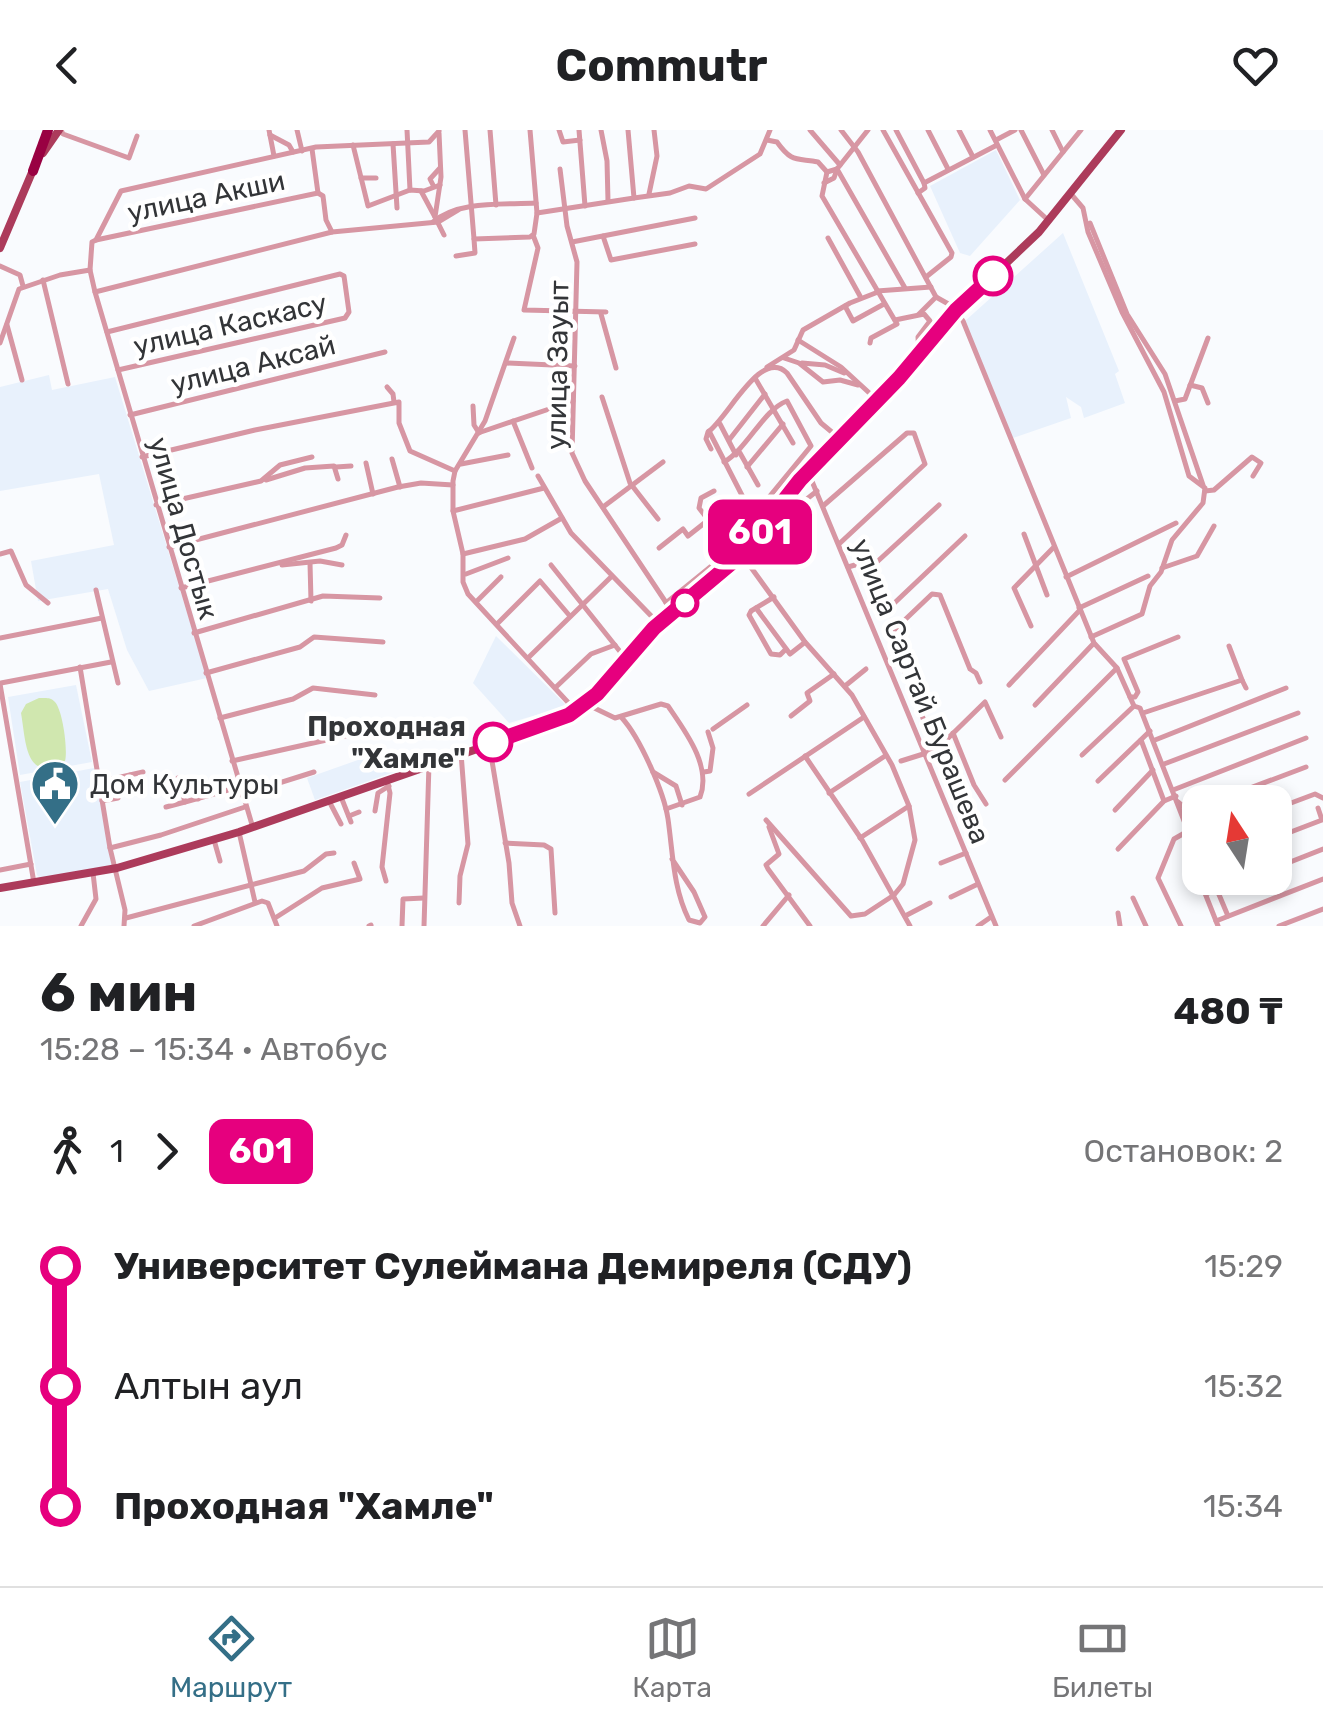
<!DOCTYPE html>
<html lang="ru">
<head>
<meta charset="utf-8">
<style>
  body { margin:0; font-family:Rubik,sans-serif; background:#f6f6f6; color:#202124; height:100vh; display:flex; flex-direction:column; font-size:38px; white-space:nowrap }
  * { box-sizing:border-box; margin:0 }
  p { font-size:32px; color:#757577 }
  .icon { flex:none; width:55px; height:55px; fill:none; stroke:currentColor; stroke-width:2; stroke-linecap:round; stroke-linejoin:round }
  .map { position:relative; height:796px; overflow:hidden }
  .drawer { display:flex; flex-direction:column; background:#fff; flex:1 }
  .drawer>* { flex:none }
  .badge { padding:0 20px; border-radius:15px; font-size:35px; line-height:65px }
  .needle { width:65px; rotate:348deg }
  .tools { position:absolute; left:1182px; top:655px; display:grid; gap:20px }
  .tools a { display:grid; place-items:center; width:110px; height:110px; border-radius:20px; background:#fff; box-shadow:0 5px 15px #0003; font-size:50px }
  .map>.badge { position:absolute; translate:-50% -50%; box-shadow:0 0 0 5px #fff }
  .legs { display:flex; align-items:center; gap:15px; height:110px; padding:0 40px; font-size:32px }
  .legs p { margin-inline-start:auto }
  .headline { display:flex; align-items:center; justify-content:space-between; height:170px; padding:0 40px }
  h1 { font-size:55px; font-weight:700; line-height:75px }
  ul { padding:0 40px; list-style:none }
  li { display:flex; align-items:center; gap:35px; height:120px; font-size:38px }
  li i { display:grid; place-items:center; width:15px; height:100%; margin:0 12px; background:currentColor }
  li i::after { content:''; width:25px; height:25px; margin:-12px; border:8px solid; border-radius:50%; background:#fff }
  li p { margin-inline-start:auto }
  li:first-child i { background:linear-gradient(#0000 50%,currentColor 0) }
  li:last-child i { background:linear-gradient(currentColor 50%,#0000 0) }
  header { display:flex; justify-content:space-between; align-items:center; height:130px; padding:0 40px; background:#fff; font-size:45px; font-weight:700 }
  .menu { display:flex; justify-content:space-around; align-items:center; height:140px; border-top:2px solid #e0e0e0; background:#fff; font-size:28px; color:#757577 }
  .menu a { display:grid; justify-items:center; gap:5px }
  .menu .current { color:#346f87 }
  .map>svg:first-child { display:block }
  .built { fill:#e8f1fc }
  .green { fill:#d0e7af }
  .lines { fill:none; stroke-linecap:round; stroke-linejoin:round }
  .minor { stroke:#d796a3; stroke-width:5 }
  .major { stroke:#ac3b5b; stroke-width:8 }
  .highway { stroke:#990142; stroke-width:10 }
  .line-1-casing { stroke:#fff; stroke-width:22 }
  .line-1 { stroke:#e6007e; stroke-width:15 }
  .stop-1-dot { fill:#fff; stroke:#e6007e; stroke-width:5 }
  .labels { text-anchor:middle; stroke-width:9; stroke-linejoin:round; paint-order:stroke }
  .street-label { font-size:28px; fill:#333538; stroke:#fff }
  .stop-label { font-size:28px; font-weight:bold; fill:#333538; stroke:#fff; text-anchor:end }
  .poi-label { font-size:28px; fill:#333538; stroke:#fff; text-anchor:start }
</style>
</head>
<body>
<header><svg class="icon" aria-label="back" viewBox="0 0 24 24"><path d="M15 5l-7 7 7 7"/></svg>Commutr<svg class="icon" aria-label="heart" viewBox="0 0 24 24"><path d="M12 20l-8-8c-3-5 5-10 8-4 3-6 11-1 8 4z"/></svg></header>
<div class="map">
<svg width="1323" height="796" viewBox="0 0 1323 796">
  <rect width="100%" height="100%" fill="#f9fbfe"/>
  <g class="built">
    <polygon points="996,20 1020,70 970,126 960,123 930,56"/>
    <polygon points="1063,103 1119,241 1115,244 1125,273 1084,288 1081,277 1066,267 1071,288 1013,308 965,191"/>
    <polygon points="49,245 52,260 115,247 207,548 149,561 127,520 108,459 38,471 31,431 114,415 99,344 0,361 0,257"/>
    <polygon points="496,506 567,576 509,593 473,553"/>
    <polygon points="76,555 92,632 20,645 8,567"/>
    <polygon points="389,619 397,641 315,670 307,648"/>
    <polygon points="94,638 112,735 40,748 37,745 20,652"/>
  </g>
  <path class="green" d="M39 568C46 568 51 567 55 572 63 581 68 621 65 631 25 655 26 611 21 583L26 574Z"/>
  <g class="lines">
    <g class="minor">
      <polyline points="61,0 63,4 129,28 137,6"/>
      <polyline points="269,0 274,26"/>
      <polyline points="297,0 302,21"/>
      <polyline points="407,0 410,60"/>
      <polyline points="465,0 474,109"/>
      <polyline points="490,0 496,75"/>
      <polyline points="559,0 563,12 580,10"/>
      <polyline points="579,0 585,76"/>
      <polyline points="601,0 607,31 608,71"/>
      <polyline points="810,0 840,35"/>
      <polyline points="841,0 858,22 936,167 952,176 963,191 1094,513 1117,538 1134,576 1140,578 1188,701 1189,723 1218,796"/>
      <polyline points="883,0 952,123 951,127 926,147"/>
      <polyline points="896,0 924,53"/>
      <polyline points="928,0 948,39"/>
      <polyline points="959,0 973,27"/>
      <polyline points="990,0 1025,69 1049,91"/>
      <polyline points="1021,0 1044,45"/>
      <polyline points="1052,0 1063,22"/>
      <polyline points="439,3 441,47 435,87 444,105"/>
      <polyline points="270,5 289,15 293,22"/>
      <path d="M767 10 777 12C792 33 796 28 818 32L827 42"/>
      <polyline points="996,10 1015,0"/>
      <polyline points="393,14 397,78"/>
      <polyline points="353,15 368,76 410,60 424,61 440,55"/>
      <polyline points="312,19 318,63"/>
      <polyline points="560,39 567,96 577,132 572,323 585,351 673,483"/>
      <polyline points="837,39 827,42 822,66 897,194 871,208 870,213"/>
      <polyline points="837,39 905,158"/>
      <polyline points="361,48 376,48"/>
      <polyline points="824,53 834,48 837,39 868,0"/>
      <polyline points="433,55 430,49 440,38"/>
      <polyline points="421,61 435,87"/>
      <polyline points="918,63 925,58 924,53 997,15"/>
      <polyline points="649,64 657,26 654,0"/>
      <polyline points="1071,64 1083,78 1088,102 1122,182 1164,262 1189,346 1205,358 1203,373 1172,410 1161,442 1150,456 1142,484 1091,507"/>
      <polyline points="634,68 670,63 689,56 706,59 760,24 770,0"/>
      <polyline points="1025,69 1081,0"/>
      <polyline points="537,83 634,68 628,0"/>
      <path d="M433 92C459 70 503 75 536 73"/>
      <polyline points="1090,93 1127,184 1165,244 1203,355"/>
      <polyline points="533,105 538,118 524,180 606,182"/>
      <polyline points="603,106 611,130 695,114"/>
      <polyline points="828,108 860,166"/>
      <polyline points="96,110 318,63 323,66 326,90 332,102"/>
      <polyline points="572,112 695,88"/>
      <polyline points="456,126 475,123 474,109 530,107 534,104 537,83 530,0"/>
      <polyline points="0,136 20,145 23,156"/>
      <polyline points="43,150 68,254"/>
      <polyline points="877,161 931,157"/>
      <polyline points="95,162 332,102 438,92 458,80"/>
      <polyline points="845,176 853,191 884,174"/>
      <polyline points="601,184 616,238"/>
      <polyline points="919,184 936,167"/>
      <polyline points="895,190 924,184 930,191 918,207 919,223"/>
      <polyline points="7,195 22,250"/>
      <polyline points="107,202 340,144 344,146 349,182 345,188 118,240"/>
      <polyline points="514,208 485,291 455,341 453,351 453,381 463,424 463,452 468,464 576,581"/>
      <polyline points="798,210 841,237 877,270"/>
      <polyline points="0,213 19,159 60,145 90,140"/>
      <polyline points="784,228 799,233 823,252 840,250 858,255"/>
      <polyline points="506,233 575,236"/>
      <polyline points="802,233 825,235 844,243"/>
      <polyline points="767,237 794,220 803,200 850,173 878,162"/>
      <polyline points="755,248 793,313"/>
      <polyline points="1190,255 1202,258 1208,273"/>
      <polyline points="387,257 393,264 394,272"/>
      <polyline points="602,267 630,353 658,389"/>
      <polyline points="1175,271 1185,269 1208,208"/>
      <polyline points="473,276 474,295 479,303"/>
      <polyline points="130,285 385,222"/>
      <polyline points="513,291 532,338"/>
      <polyline points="720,294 736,325"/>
      <polyline points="709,301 748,377 755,381 764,376 777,378"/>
      <polyline points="481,302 573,271"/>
      <polyline points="729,310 765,264"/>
      <path d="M711 319 706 309 708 302C728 288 761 217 787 243L821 293 839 308"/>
      <polyline points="740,323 758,355"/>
      <polyline points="142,327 255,300 399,272 399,293 410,321 455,341"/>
      <polyline points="392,329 400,357"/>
      <path d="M724 332C748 318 763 280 787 271L811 316 761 377"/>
      <polyline points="366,333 373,364"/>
      <polyline points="461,334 508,325"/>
      <polyline points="336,337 351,336"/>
      <polyline points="747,337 783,294"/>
      <polyline points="809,344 996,796"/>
      <polyline points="538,346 571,403 659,494"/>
      <polyline points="266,350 305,338 334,336 338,349"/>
      <polyline points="714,361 701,368 699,378 738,428"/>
      <polyline points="1205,361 1214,360 1252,327 1261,333 1253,346"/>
      <polyline points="156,375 261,351 280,335 312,327"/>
      <polyline points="823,376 907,303 914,303 925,334 839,414"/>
      <polyline points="603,377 663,332"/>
      <polyline points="453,381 544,358"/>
      <polyline points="1024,404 1047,465"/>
      <polyline points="169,417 398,357 421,353 453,355"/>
      <polyline points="659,418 683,399 688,406 707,391"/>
      <polyline points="0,424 11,421 26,455 48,473"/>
      <polyline points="463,424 525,409 562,388"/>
      <polyline points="742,425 805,512 852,565 892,635 909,676 915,710 903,754 894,765 865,784 851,786 766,690"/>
      <polyline points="795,425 784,399 804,384 803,372 817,361"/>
      <polyline points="310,433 311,471"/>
      <polyline points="282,435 320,431 342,435"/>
      <polyline points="551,435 626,529"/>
      <polyline points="848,437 862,433 886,481 965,406"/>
      <polyline points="1162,438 1197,426 1214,396"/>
      <polyline points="866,442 939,375"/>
      <polyline points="466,444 508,428"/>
      <polyline points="1066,447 1176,393"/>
      <polyline points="181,458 336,418 342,415 346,405"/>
      <polyline points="96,460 118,553"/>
      <polyline points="774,467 751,481 749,485 771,524 780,525 786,519"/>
      <polyline points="476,472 501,447"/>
      <polyline points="666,473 730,421"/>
      <polyline points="756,478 790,524 804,513"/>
      <polyline points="1079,478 1148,446"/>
      <polyline points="497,494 540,451 569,485"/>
      <polyline points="1031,496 1014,458 1054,417"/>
      <polyline points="194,503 323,466 380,468"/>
      <polyline points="0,508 102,488"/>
      <polyline points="1229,516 1242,550"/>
      <polyline points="529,527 612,446"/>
      <polyline points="80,537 110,718 125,780 124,796"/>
      <polyline points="206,543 300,517 314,507 383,512"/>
      <polyline points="1,553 111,532"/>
      <polyline points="0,554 34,753"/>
      <polyline points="1009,555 1079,481"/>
      <polyline points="845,556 866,539"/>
      <polyline points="556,557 591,524 615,515"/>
      <polyline points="1130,567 1135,567 1138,562 1124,529 1178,507"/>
      <path d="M586 574 615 588 661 574 668 576C685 601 712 636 700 667L666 679"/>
      <polyline points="1035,575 1094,513"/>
      <polyline points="1143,583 1242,550 1246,558"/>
      <polyline points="791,586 810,571 807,563 834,544"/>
      <polyline points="220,588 293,569 313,558 375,565"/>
      <path d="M622 588C640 608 664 662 668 689 673 724 673 758 689 790L700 793 705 787 694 762 672 729"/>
      <polyline points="713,599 747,575"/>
      <polyline points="953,603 974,655 986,674"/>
      <polyline points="930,606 890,504 932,464 940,465 970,539 976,543 980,552"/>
      <polyline points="1141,610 1164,671"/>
      <polyline points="1155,610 1286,558"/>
      <polyline points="489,613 509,733 512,773 520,796"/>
      <polyline points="1082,625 1134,576"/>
      <polyline points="805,626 862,710 910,796"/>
      <polyline points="232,631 367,601"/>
      <polyline points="901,631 936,620 985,572 1001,607"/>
      <polyline points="1164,634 1298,583"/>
      <polyline points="653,642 676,656 682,675"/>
      <polyline points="704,642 710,641 713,618 708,602"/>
      <polyline points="130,645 137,663"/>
      <polyline points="178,648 185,672 239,657"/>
      <polyline points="1005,650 1117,538"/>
      <polyline points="193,651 198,669"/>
      <polyline points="1098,651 1150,601"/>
      <polyline points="99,652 143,642"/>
      <polyline points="1173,660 1306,608"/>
      <polyline points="829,663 885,626"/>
      <polyline points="749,664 864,587"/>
      <polyline points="241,665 314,642"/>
      <polyline points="341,667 351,692"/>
      <polyline points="102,671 118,668"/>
      <polyline points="329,671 341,694"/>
      <polyline points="1178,672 1184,677 1196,709"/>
      <polyline points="1213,672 1306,637"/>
      <polyline points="1184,674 1200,677"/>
      <polyline points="166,677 185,672"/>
      <polyline points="1275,679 1315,664 1323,668"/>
      <polyline points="1115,680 1153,640"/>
      <polyline points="375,681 378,663 389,656"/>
      <polyline points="349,686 359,682"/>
      <polyline points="769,697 779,724 766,735 768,739 810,796"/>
      <polyline points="253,698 95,162 90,140 92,112 96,110 121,61 316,17 429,12 439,1"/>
      <polyline points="239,702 255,772"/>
      <polyline points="860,708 909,676"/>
      <polyline points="1275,708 1322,690 1318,678"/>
      <polyline points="214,710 220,731"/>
      <polyline points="505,713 544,715 551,719 555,783"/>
      <polyline points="110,718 161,705 245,677"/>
      <polyline points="1118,719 1164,671 1176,666"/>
      <polyline points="1275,720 1285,722"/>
      <polyline points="941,733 966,723"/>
      <polyline points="1275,738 1323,719"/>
      <polyline points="0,740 31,734"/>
      <polyline points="1212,748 1228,786"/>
      <polyline points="386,751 382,737 390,663 387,651"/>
      <polyline points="1206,764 1250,748"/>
      <polyline points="951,767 978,754"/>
      <polyline points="1133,768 1146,796"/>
      <polyline points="459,773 460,746 468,714 461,623"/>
      <polyline points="1118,783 1120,796"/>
      <polyline points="905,786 930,773"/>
      <polyline points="126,788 304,741 326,724 334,723"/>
      <polyline points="275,788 322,758 360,749 354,733"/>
      <polyline points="1216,791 1323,749"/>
      <polyline points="81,796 96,769 93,743"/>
      <polyline points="194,796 262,771 268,773 277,796"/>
      <polyline points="369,796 371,795"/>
      <polyline points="402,796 403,769 424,768"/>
      <polyline points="424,796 429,634"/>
      <polyline points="763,796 789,765"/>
      <polyline points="978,796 991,787"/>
      <polyline points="1181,796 1158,748 1174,709 1188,701"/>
      <polyline points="1279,796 1323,779"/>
    </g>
    <g class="major">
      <polyline points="43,23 59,0"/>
      <polyline points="0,118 33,40"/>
      <polyline points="0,758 117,738 239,702 546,595 569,585 597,565 655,498 741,425 818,330 899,248 957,180 1039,102 1121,0"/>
    </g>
    <polyline class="highway" points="33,41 48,0"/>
  </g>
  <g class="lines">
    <g class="line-1-casing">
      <polyline id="line-1" points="493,612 569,585 597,564 654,498 741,425 800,350 899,248 956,180 993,146"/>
    </g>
    <use href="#line-1" class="line-1"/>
  </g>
  <defs>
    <g id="civic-pin" transform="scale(2.5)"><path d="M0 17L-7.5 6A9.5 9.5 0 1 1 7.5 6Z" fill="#346f87" stroke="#fff"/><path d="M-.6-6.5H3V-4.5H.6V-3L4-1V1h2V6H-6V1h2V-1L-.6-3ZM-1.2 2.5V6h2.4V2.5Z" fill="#fff"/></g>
  </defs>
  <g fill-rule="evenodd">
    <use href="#civic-pin" x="55" y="654"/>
  </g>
  <g class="stop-1-dot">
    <circle cx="993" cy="146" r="18"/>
    <circle cx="685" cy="473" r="12"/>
    <circle cx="493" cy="612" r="18"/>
  </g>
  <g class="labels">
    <g class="street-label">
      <text transform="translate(206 66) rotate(-12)" y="10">улица Акши</text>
      <text transform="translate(230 194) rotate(-13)" y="10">улица Каскасу</text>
      <text transform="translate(253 234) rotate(-14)" y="10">улица Аксай</text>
      <text transform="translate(557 235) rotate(-89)" y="10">улица Зауыт</text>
      <text transform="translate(184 398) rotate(74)" y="10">улица Достык</text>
      <text transform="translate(921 561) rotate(68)" y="10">улица Сартай Бурашева</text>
    </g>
    <g class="stop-label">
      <text x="466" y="606">Проходная<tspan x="466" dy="32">"Хамле"</tspan></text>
    </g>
    <g class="poi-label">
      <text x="90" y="664">Дом Культуры</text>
    </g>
  </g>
</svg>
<div class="tools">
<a><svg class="needle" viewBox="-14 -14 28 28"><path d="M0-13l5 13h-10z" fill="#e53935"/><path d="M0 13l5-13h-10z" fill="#757577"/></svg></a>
</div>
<b class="badge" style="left:760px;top:402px;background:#e6007e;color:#fff">601</b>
</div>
<section class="drawer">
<div class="headline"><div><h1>6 мин</h1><p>15:28 – 15:34 · Автобус</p></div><b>480 ₸</b></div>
<div class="legs"><svg class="icon" aria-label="walk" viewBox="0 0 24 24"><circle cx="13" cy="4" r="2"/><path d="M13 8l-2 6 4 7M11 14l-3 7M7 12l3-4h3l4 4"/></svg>1<svg class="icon" aria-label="forward" viewBox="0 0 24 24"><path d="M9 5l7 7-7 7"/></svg><b class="badge" style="background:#e6007e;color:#fff">601</b><p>Остановок: 2</p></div>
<ul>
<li><i style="color:#e6007e"></i><b>Университет Сулеймана Демиреля (СДУ)</b><p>15:29</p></li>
<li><i style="color:#e6007e"></i><span>Алтын аул</span><p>15:32</p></li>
<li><i style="color:#e6007e"></i><b>Проходная &quot;Хамле&quot;</b><p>15:34</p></li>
</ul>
</section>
<nav class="menu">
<a class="current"><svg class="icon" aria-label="directions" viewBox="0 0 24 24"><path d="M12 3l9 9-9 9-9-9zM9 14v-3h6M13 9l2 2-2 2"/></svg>Маршрут</a>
<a><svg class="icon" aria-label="map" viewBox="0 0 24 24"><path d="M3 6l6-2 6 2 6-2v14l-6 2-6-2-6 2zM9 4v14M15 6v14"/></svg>Карта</a>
<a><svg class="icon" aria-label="tickets" viewBox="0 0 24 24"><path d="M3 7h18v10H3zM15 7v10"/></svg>Билеты</a>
</nav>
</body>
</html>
